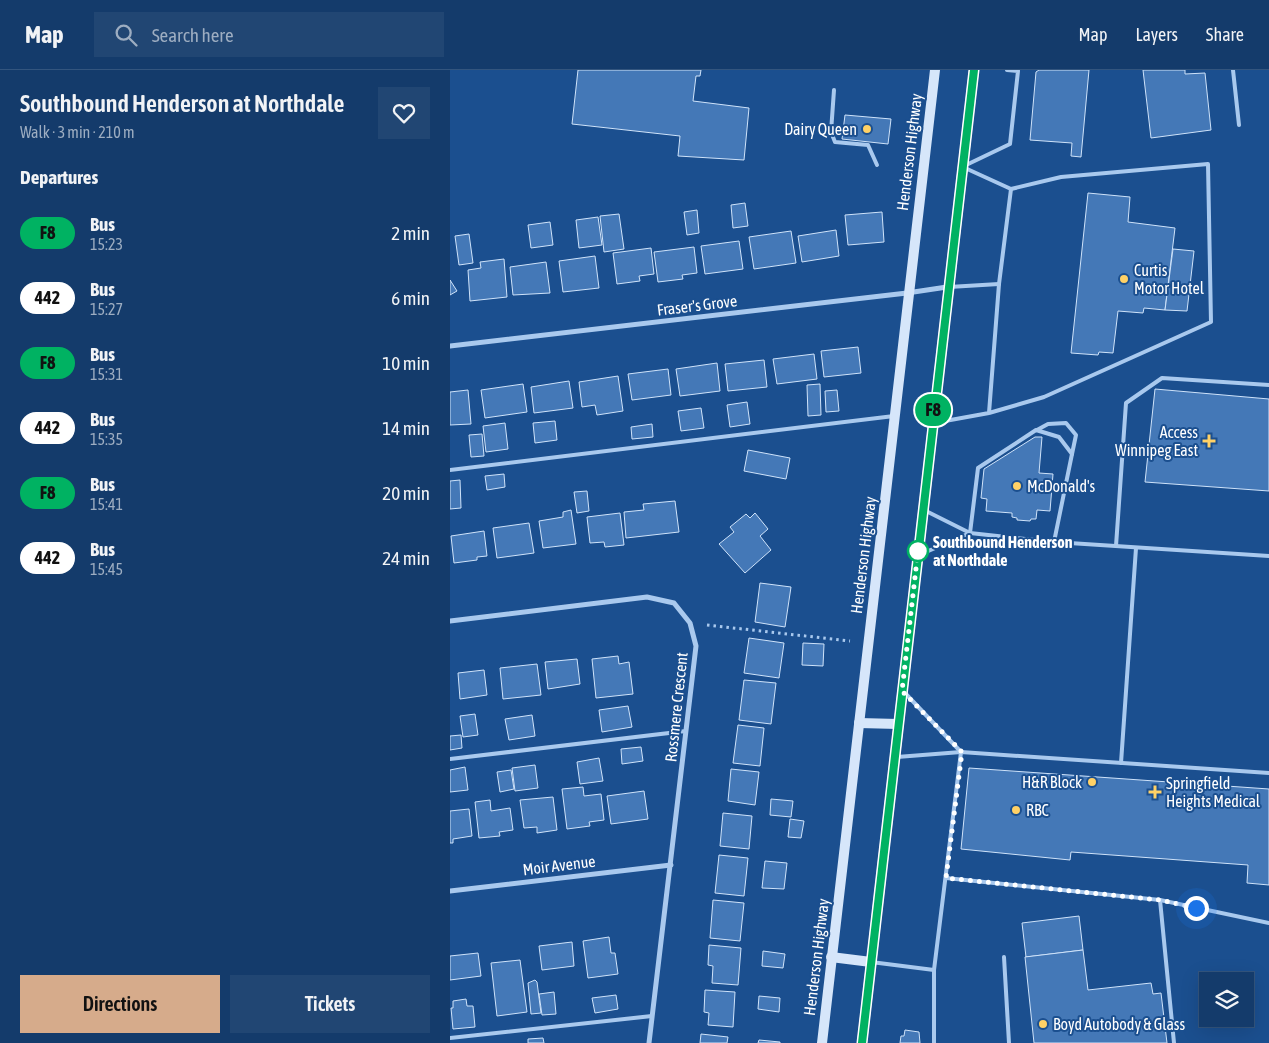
<!DOCTYPE html>
<html lang="en">
<head>
<meta charset="utf-8">
<style>
  body { margin:0; font-family:"Asap Condensed",sans-serif; background:#214673; color:#f1f3f6; height:100vh; display:flex; flex-direction:column; font-size:19px; white-space:nowrap }
  * { box-sizing:border-box; margin:0 }
  p { font-size:16px; color:#9dadc1 }
  .icon { flex:none; width:28px; height:28px; fill:none; stroke:currentColor; stroke-width:2; stroke-linecap:round; stroke-linejoin:round }
  .map { position:relative; flex:1; overflow:hidden }
  .side { display:flex; flex-direction:column; background:#143b6b; width:450px }
  .side>* { flex:none }
  .badge { padding:0 10px; border-radius:16px; font-size:18px; line-height:32px }
  .fabs { position:absolute; left:749px; top:902px; display:grid; gap:10px }
  .fabs a { display:grid; place-items:center; width:55px; height:55px; border-radius:0px; background:#143b6b; box-shadow:0 5px 20px #0002,0 0 0 1px #33557e; font-size:25px }
  .you { position:absolute; width:25px; height:25px; margin:-12px; border:4px solid #fff; border-radius:50%; background:#1a73e8; box-shadow:0 0 0 8px #1a73e833 }
  .map>.badge { position:absolute; translate:-50% -50%; box-shadow:0 0 0 2px #fff }
  h2 { padding:0 20px; font-size:19px; line-height:45px }
  .round { display:grid; place-items:center; flex:none; width:52px; height:52px; border-radius:0px; background:#214673 }
  .summary { display:flex; align-items:center; justify-content:space-between; height:85px; padding:0 20px }
  h1 { font-size:24px; font-weight:600; line-height:38px }
  .primary-button { display:flex; gap:10px; margin-top:auto; padding:10px 20px }
  .primary-button a { flex:1; height:58px; border-radius:0px; background:#d6ab8b; color:#111; font-size:20px; font-weight:600; line-height:58px; text-align:center }
  .primary-button a+a { background:#214673; color:#f1f3f6 }
  ul { padding:0; list-style:none }
  li { display:flex; align-items:center; gap:15px; height:65px; padding:0 20px }
  li div { flex:1 }
  li b { display:block; font-size:19px }
  li em { font-style:normal }
  li .badge { min-width:55px; font-weight:700; text-align:center }
  header { display:flex; align-items:center; gap:30px; box-sizing:border-box; height:70px; padding:0 25px; background:#143b6b; border-bottom:1px solid #33557e }
  header strong { font-size:24px }
  nav { display:flex; gap:28px; margin-inline-start:auto; font-size:18px }
  .search { width:350px; height:45px; background:#214673; display:flex; align-items:center; gap:12px; box-sizing:border-box; padding:0 18px; border-radius:0px; color:#9dadc1; font-size:19px }
  main { display:flex; flex:1; min-height:0 }
  .map>svg:first-child { display:block }
  .building { fill:#4478b7; stroke:#cfe3fa }
  .lines { fill:none; stroke-linecap:round; stroke-linejoin:round }
  .path { stroke:#a9c9ee; stroke-width:3; stroke-dasharray:2.5 4; stroke-linecap:butt }
  .service { stroke:#a9c9ee; stroke-width:4 }
  .minor { stroke:#a9c9ee; stroke-width:5 }
  .secondary { stroke:#d6e6fa; stroke-width:10 }
  .line-casing { stroke:#fff; stroke-width:11 }
  .line { stroke:#00b262; stroke-width:8 }
  .walk { stroke:#fff; stroke-width:5; stroke-dasharray:0 9 }
  .poi-dot { fill:#ffd166; stroke:#1b4f8f; stroke-width:2 }
  .stop-dot { fill:#fff; stroke:#00b262; stroke-width:2.5 }
  .labels { text-anchor:middle; stroke-width:4; stroke-linejoin:round; paint-order:stroke }
  .poi-label { font-size:16px; fill:#fff; stroke:#1b4f8f; text-anchor:start }
  .street-label { font-size:16px; fill:#fff; stroke:#1b4f8f }
  .stop-label { font-size:16px; font-weight:bold; fill:#fff; stroke:#1b4f8f; text-anchor:start }
</style>
</head>
<body>
<header>
<strong>Map</strong>
<div class="search"><svg class="icon" aria-label="search" viewBox="0 0 24 24"><circle cx="10" cy="10" r="6"/><path d="M15 15l6 6"/></svg>Search here</div>
<nav><a>Map</a><a>Layers</a><a>Share</a></nav>
</header>
<main>
<section class="side">
<div class="summary"><div><h1>Southbound Henderson at Northdale</h1><p>Walk · 3 min · 210 m</p></div><a class="round"><svg class="icon" aria-label="heart" viewBox="0 0 24 24"><path d="M12 20l-8-8c-3-5 5-10 8-4 3-6 11-1 8 4z"/></svg></a></div>
<h2>Departures</h2>
<ul>
<li><span class="badge" style="background:#00b262;color:#111">F8</span><div><b>Bus</b><p>15:23</p></div><em>2 min</em></li>
<li><span class="badge" style="background:#fff;color:#111">442</span><div><b>Bus</b><p>15:27</p></div><em>6 min</em></li>
<li><span class="badge" style="background:#00b262;color:#111">F8</span><div><b>Bus</b><p>15:31</p></div><em>10 min</em></li>
<li><span class="badge" style="background:#fff;color:#111">442</span><div><b>Bus</b><p>15:35</p></div><em>14 min</em></li>
<li><span class="badge" style="background:#00b262;color:#111">F8</span><div><b>Bus</b><p>15:41</p></div><em>20 min</em></li>
<li><span class="badge" style="background:#fff;color:#111">442</span><div><b>Bus</b><p>15:45</p></div><em>24 min</em></li>
</ul>
<div class="primary-button"><a>Directions</a><a>Tickets</a></div>
</section>
<div class="map">
<svg width="819" height="973" viewBox="0 0 819 973">
  <rect width="100%" height="100%" fill="#1b4f8f"/>
  <g class="building">
    <polygon points="128,0 251,0 250,6 246,6 243,31 299,38 294,90 228,86 230,66 122,54"/>
    <polygon points="589,0 639,0 631,87 621,86 622,73 580,70 586,2"/>
    <polygon points="693,0 735,0 735,4 755,3 761,60 701,68"/>
    <polygon points="395,45 441,49 438,74 392,69"/>
    <polygon points="638,123 680,127 678,152 725,158 715,240 694,238 693,243 668,241 663,283 649,282 648,285 621,283"/>
    <polygon points="295,133 298,156 283,158 281,135"/>
    <polygon points="247,140 249,163 237,165 234,142"/>
    <polygon points="432,142 434,172 398,175 395,145"/>
    <polygon points="169,144 174,179 154,182 150,146"/>
    <polygon points="148,147 152,175 129,178 126,150"/>
    <polygon points="100,152 103,175 81,178 78,155"/>
    <polygon points="386,160 389,186 352,192 348,166"/>
    <polygon points="341,161 346,193 304,199 299,167"/>
    <polygon points="19,164 23,193 9,195 5,166"/>
    <polygon points="289,171 293,199 255,204 251,176"/>
    <polygon points="244,177 247,203 232,205 233,209 208,212 204,182"/>
    <polygon points="201,178 204,204 189,206 190,211 167,214 163,183"/>
    <polygon points="723,179 744,181 737,241 715,240"/>
    <polygon points="145,186 149,218 113,222 109,191"/>
    <polygon points="54,189 57,227 20,231 18,200 31,198 30,192"/>
    <polygon points="96,192 100,223 63,225 60,197"/>
    <polygon points="0,210 7,221 0,225"/>
    <polygon points="408,277 411,303 374,307 371,281"/>
    <polygon points="364,284 367,309 327,314 323,289"/>
    <polygon points="314,290 317,317 278,321 275,294"/>
    <polygon points="267,293 270,321 230,326 226,299"/>
    <polygon points="218,299 221,325 182,330 178,304"/>
    <polygon points="168,306 173,341 147,345 145,335 132,337 129,312"/>
    <polygon points="119,311 123,338 84,343 81,317"/>
    <polygon points="73,314 77,342 35,348 31,320"/>
    <polygon points="370,314 371,345 358,346 357,315"/>
    <polygon points="705,319 819,329 819,421 695,412"/>
    <polygon points="18,320 21,354 0,355 0,322"/>
    <polygon points="387,320 389,341 376,342 375,321"/>
    <polygon points="297,332 300,354 280,357 277,335"/>
    <polygon points="251,338 254,358 231,361 228,341"/>
    <polygon points="105,351 107,370 85,373 83,353"/>
    <polygon points="55,353 58,379 36,382 33,356"/>
    <polygon points="202,354 203,367 182,369 181,357"/>
    <polygon points="32,364 34,386 21,387 19,365"/>
    <polygon points="585,367 592,367 589,403 603,404 600,441 587,440 586,449 581,449 580,451 567,450 567,448 562,447 562,443 536,441 537,429 531,428 534,399"/>
    <polygon points="298,380 340,388 336,409 294,401"/>
    <polygon points="54,404 55,417 37,420 35,406"/>
    <polygon points="10,410 11,438 0,439 0,411"/>
    <polygon points="137,421 139,441 127,443 124,422"/>
    <polygon points="225,431 229,462 176,468 174,442 194,440 193,434"/>
    <polygon points="121,440 126,474 93,478 89,451 113,447 113,442"/>
    <polygon points="170,443 174,475 155,477 154,472 140,473 137,447"/>
    <polygon points="305,443 318,459 310,466 321,480 295,503 269,474 284,462 280,457 296,444 300,448"/>
    <polygon points="79,453 84,483 47,488 43,458"/>
    <polygon points="34,461 37,486 27,487 27,490 4,493 1,466"/>
    <polygon points="310,513 341,517 335,557 305,552"/>
    <polygon points="299,568 334,573 329,608 294,603"/>
    <polygon points="353,573 374,574 373,596 352,595"/>
    <polygon points="168,586 169,594 179,592 183,624 146,628 142,589"/>
    <polygon points="127,589 130,614 98,619 95,592"/>
    <polygon points="87,594 91,625 53,629 50,598"/>
    <polygon points="34,600 37,625 10,629 8,603"/>
    <polygon points="294,610 326,613 321,654 289,650"/>
    <polygon points="178,636 182,657 152,662 149,640"/>
    <polygon points="25,644 28,665 13,667 10,646"/>
    <polygon points="82,645 85,666 59,670 55,649"/>
    <polygon points="288,655 314,658 310,696 283,693"/>
    <polygon points="11,665 12,678 0,680 0,666"/>
    <polygon points="191,677 193,691 172,694 171,679"/>
    <polygon points="149,688 153,711 130,714 127,692"/>
    <polygon points="85,695 88,718 65,721 62,698"/>
    <polygon points="15,697 18,720 0,722 0,700"/>
    <polygon points="519,698 819,719 819,815 797,813 798,795 621,782 620,790 511,779"/>
    <polygon points="281,699 309,702 305,735 278,731"/>
    <polygon points="61,700 64,719 50,722 47,702"/>
    <polygon points="133,717 134,726 151,724 154,750 139,752 140,756 117,759 112,719"/>
    <polygon points="194,721 198,749 161,754 157,726"/>
    <polygon points="103,727 107,760 87,763 87,757 74,758 70,730"/>
    <polygon points="321,729 343,731 341,747 320,745"/>
    <polygon points="40,730 41,741 60,738 63,760 49,762 50,766 29,768 25,732"/>
    <polygon points="19,739 22,766 3,769 3,773 0,773 0,741"/>
    <polygon points="273,743 302,746 299,779 270,776"/>
    <polygon points="340,749 354,751 351,768 338,767"/>
    <polygon points="269,785 298,788 294,826 265,823"/>
    <polygon points="315,791 337,793 334,819 312,818"/>
    <polygon points="263,830 294,833 290,871 260,868"/>
    <polygon points="629,846 633,880 576,887 572,853"/>
    <polygon points="159,867 161,883 165,883 168,904 138,908 133,871"/>
    <polygon points="122,872 124,896 92,900 89,876"/>
    <polygon points="259,875 291,878 288,915 262,913 263,896 258,895"/>
    <polygon points="633,880 638,920 701,913 703,924 711,923 717,973 584,973 575,887"/>
    <polygon points="313,881 335,884 333,898 312,896"/>
    <polygon points="28,883 31,906 0,910 0,886"/>
    <polygon points="70,890 77,942 47,946 41,893"/>
    <polygon points="85,910 87,912 91,943 81,944 78,913"/>
    <polygon points="255,920 285,922 283,957 258,955 259,943 254,942"/>
    <polygon points="104,922 106,944 92,945 89,924"/>
    <polygon points="166,925 168,939 145,943 142,928"/>
    <polygon points="309,926 330,928 329,942 308,939"/>
    <polygon points="16,929 17,936 23,936 25,957 3,959 1,938 3,938 3,931"/>
    <polygon points="455,960 469,962 470,973 450,973 451,966 454,966"/>
    <polygon points="251,964 278,967 277,973 250,973"/>
    <polygon points="93,968 94,973 78,973 78,969"/>
    <polygon points="309,970 330,972 330,973 308,973"/>
  </g>
  <g class="lines">
    <polyline class="path" points="257,555 400,571"/>
    <g class="service">
      <polyline points="783,0 789,55"/>
      <polyline points="384,20 381,62 385,72 418,75 427,95"/>
      <polyline points="514,96 560,74 568,1 557,0"/>
      <polyline points="515,98 561,119"/>
      <polyline points="499,217 549,214"/>
      <polyline points="484,353 539,343 594,327 761,252 758,94 611,107 561,119 549,214 539,343"/>
      <polyline points="587,360 598,354 616,353 626,365 622,384"/>
      <polyline points="0,400 444,346"/>
      <polyline points="474,440 520,463 604,472 819,486"/>
      <polyline points="520,463 528,398 586,360 609,367 622,384 604,472"/>
      <polyline points="666,476 676,333 712,308 819,315"/>
      <polyline points="469,485 520,463"/>
      <polyline points="454,622 511,682"/>
      <polyline points="447,687 511,682 819,703"/>
      <polyline points="0,689 236,661"/>
      <polyline points="671,693 686,478"/>
      <polyline points="496,808 710,830 819,853"/>
      <polyline points="710,830 724,973"/>
      <polyline points="554,887 559,973"/>
      <polyline points="421,892 484,900 511,682"/>
      <polyline points="0,968 202,946"/>
      <polyline points="484,973 484,900"/>
    </g>
    <g class="minor">
      <polyline points="0,276 457,223 497,217"/>
      <polyline points="0,551 197,527 224,533 240,553 246,576 199,973"/>
      <polyline points="0,821 221,795"/>
    </g>
    <g class="secondary">
      <polyline points="409,653 448,654"/>
      <polyline points="381,887 421,892"/>
      <polyline points="372,973 485,0"/>
      <polyline points="412,973 524,0"/>
    </g>
  </g>
  <g class="lines">
    <g class="line-casing">
      <polyline id="line" points="412,973 524,0"/>
    </g>
    <use href="#line" class="line"/>
    <polyline class="walk" points="468,481 452,621 512,682 496,808 710,830 746,838"/>
  </g>
  <g class="poi-dot">
    <circle cx="417" cy="59" r="5"/>
    <circle cx="674" cy="209" r="5"/>
    <path d="M756.5 363.5h5v5h5v5h-5v5h-5v-5h-5v-5h5z"/>
    <circle cx="567" cy="416" r="5"/>
    <circle cx="642" cy="712" r="5"/>
    <path d="M702.5 714.5h5v5h5v5h-5v5h-5v-5h-5v-5h5z"/>
    <circle cx="566" cy="740" r="5"/>
    <circle cx="593" cy="954" r="5"/>
  </g>
  <circle class="stop-dot" cx="468" cy="481" r="10"/>
  <g class="labels">
    <g class="poi-label">
      <text x="407" y="65" text-anchor="end">Dairy Queen</text>
      <text x="684" y="206">Curtis<tspan x="684" dy="18">Motor Hotel</tspan></text>
      <text x="748" y="368" text-anchor="end">Access<tspan x="748" dy="18">Winnipeg East</tspan></text>
      <text x="577" y="422">McDonald's</text>
      <text x="632" y="718" text-anchor="end">H&amp;R Block</text>
      <text x="716" y="719">Springfield<tspan x="716" dy="18">Heights Medical</tspan></text>
      <text x="576" y="746">RBC</text>
      <text x="603" y="960">Boyd Autobody &amp; Glass</text>
    </g>
    <g class="street-label">
      <text transform="translate(459 82) rotate(-83)" y="6">Henderson Highway</text>
      <text transform="translate(247 235) rotate(-7)" y="6">Fraser's Grove</text>
      <text transform="translate(413 485) rotate(-83)" y="6">Henderson Highway</text>
      <text transform="translate(226 637) rotate(-84)" y="6">Rossmere Crescent</text>
      <text transform="translate(109 795) rotate(-7)" y="6">Moir Avenue</text>
      <text transform="translate(366 887) rotate(-83)" y="6">Henderson Highway</text>
    </g>
    <g class="stop-label">
      <text x="483" y="478">Southbound Henderson<tspan x="483" dy="18">at Northdale</tspan></text>
    </g>
  </g>
</svg>
<div class="fabs">
<a><svg class="icon" aria-label="layers" viewBox="0 0 24 24"><path d="M12 4l9 5-9 5-9-5zM3 14l9 5 9-5"/></svg></a>
</div>
<div class="you" style="left:746px;top:838px"></div>
<b class="badge" style="left:483px;top:340px;background:#00b262;color:#111">F8</b>
</div>
</main>
</body>
</html>
